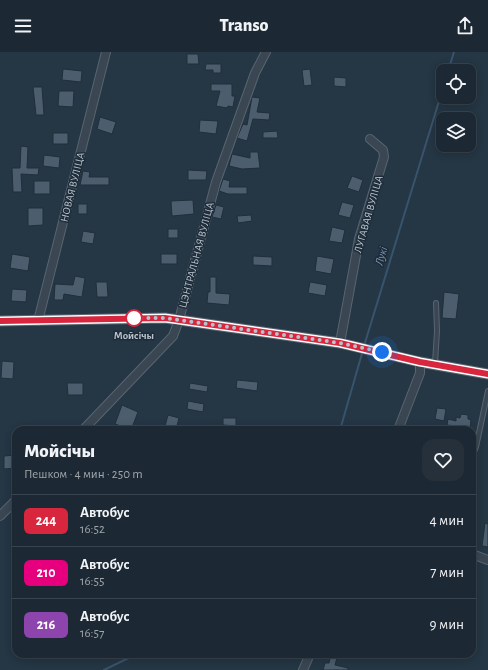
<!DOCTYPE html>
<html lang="ru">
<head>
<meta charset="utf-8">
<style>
  body { margin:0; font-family:"Alegreya Sans",sans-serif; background:#25303b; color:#f1f3f6; height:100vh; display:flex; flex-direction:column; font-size:15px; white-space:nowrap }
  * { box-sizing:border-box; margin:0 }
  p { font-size:13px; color:#a0a6ac }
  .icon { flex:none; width:22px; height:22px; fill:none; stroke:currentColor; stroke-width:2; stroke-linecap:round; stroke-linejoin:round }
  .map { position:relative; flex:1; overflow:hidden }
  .details { position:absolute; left:12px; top:374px; width:464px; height:232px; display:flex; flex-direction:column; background:#1c2833; border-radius:12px; box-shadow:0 2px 10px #0003,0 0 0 1px #3a444e }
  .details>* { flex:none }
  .badge { padding:0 8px; border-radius:6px; font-size:14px; line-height:26px }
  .buttons { position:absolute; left:436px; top:12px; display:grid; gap:8px }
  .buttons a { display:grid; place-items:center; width:40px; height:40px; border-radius:8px; background:#1c2833; box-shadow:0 2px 10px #0003,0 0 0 1px #3a444e; font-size:20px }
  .you { position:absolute; width:20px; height:20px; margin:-10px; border:3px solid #fff; border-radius:50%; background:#1a73e8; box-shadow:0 0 0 6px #1a73e833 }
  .map>.badge { position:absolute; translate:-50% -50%; box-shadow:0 0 0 2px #fff }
  .round { display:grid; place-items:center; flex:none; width:42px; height:42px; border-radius:12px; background:#25303b }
  .overview { display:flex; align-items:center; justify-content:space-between; height:68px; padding:0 12px }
  h1 { font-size:19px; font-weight:800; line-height:30px }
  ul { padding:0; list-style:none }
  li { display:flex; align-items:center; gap:12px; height:52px; padding:0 12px; border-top:1px solid #3a444e }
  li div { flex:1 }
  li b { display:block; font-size:15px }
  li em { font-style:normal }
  li .badge { min-width:44px; font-weight:700; text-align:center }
  header { display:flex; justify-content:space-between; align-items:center; height:52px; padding:0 12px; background:#1c2833; font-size:18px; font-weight:800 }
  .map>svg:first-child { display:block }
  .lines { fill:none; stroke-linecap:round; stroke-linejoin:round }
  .stream { stroke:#38546c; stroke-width:2 }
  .building { fill:#4c5d6d; stroke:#212e3b }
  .service-casing { stroke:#586571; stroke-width:6 }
  .minor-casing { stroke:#586571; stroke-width:10 }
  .tertiary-casing { stroke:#586571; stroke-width:11 }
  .service { stroke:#3a4753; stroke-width:4 }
  .minor { stroke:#3a4753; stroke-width:8 }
  .tertiary { stroke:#3a4753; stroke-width:9 }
  .line-casing { stroke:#fff; stroke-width:9 }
  .line { stroke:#d7263d; stroke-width:6 }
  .walk { stroke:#b7c2cd; stroke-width:4; stroke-dasharray:0 7.2 }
  .stop-dot { fill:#fff; stroke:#d7263d; stroke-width:2 }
  .labels { text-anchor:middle; stroke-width:3; stroke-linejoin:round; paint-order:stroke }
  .street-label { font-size:11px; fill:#b7c2cd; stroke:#1e2c39 }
  .stop-label { font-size:11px; font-weight:bold; fill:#b7c2cd; stroke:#1e2c39 }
  .water-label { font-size:12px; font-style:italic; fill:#7696b2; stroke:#1e2c39 }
</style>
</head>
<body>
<header><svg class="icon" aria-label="menu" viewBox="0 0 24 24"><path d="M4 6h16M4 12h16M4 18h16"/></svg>Transo<svg class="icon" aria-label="share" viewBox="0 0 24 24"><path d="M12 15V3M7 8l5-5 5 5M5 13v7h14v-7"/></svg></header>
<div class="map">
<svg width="488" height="618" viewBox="0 0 488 618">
  <rect width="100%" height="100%" fill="#253644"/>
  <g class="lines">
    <g class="stream">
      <polyline points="448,19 454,0"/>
      <polyline points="364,294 443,36"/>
      <polyline points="340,378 363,298"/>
      <polyline points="104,618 137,602"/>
    </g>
  </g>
  <g class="building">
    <polygon points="187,2 198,2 199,12 187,12"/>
    <polygon points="206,12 221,12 221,21 213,21 213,18 205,18"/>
    <polygon points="63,17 82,19 81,30 62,28"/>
    <polygon points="310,17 312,33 304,34 302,18"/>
    <polygon points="334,25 346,26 346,35 334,34"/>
    <polygon points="211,32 232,32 232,44 235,44 233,55 228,54 227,56 216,54 220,39 211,39"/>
    <polygon points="33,35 42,35 44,63 36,63"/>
    <polygon points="59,39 74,39 73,55 58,54"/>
    <polygon points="252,45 260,46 257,60 270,61 269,68 253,67 247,89 237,86 243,72 247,73"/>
    <polygon points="100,65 116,70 112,82 97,77"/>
    <polygon points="200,68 218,69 216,82 199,80"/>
    <polygon points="277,79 278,86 263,86 263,80"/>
    <rect x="53" y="81" width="15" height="11"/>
    <polygon points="21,94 28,95 27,116 39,116 38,123 21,122 22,140 13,140 12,116 20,116"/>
    <polygon points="250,100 258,100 260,116 242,117 229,114 232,102 250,106"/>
    <polygon points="44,103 60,105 59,116 43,114"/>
    <polygon points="188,118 207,119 206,128 188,128"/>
    <polygon points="83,119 90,120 89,125 109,125 109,133 80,133"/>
    <polygon points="352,124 363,128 359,140 347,136"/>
    <polygon points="223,127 230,129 229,135 247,135 247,142 228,142 219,139"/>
    <rect x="34" y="129" width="16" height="13"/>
    <polygon points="193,148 194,162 172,164 171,149"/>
    <polygon points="342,150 354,153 350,166 338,163"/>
    <rect x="78" y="152" width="9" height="10"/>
    <polygon points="216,153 224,155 221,167 212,165"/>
    <polygon points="28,156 43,156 43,173 28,174"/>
    <polygon points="251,163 252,169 238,171 237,164"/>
    <polygon points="332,175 345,178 342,191 329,189"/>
    <rect x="168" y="177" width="10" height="9"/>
    <polygon points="83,179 95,181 93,192 81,190"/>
    <polygon points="12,202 30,205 28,219 10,216"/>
    <rect x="161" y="202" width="16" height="10"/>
    <polygon points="253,204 272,205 272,214 253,213"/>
    <polygon points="317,204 334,207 331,222 315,219"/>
    <polygon points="75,224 85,226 82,245 64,242 63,248 54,248 55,232 73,233"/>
    <polygon points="210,225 216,225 216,241 230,242 229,253 207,251 208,240 210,240"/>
    <polygon points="96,230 107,230 108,245 97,245"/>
    <polygon points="310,230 327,233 325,244 308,241"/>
    <polygon points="12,237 27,238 26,250 11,249"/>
    <polygon points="444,240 459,242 456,267 442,266"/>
    <polygon points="2,309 14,310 13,327 1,326"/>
    <polygon points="237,328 258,330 257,339 236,336"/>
    <polygon points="67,331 83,331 83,343 68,343"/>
    <polygon points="190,331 208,334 207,340 189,337"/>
    <polygon points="188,349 204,352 203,360 187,357"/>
    <polygon points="122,353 138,360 131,378 115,372"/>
    <polygon points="437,356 446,357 444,369 435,367"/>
    <polygon points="461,362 468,363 468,367 471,368 470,376 447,373 448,367 456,369 456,365 460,366"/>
    <polygon points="168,363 179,366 176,378 165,374"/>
    <polygon points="223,366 236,366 236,374 223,373"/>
    <polygon points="16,403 16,416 4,417 4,404"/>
    <polygon points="485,471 488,472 488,495 482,494"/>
    <polygon points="331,602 338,602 335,613 348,616 348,618 323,618 325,611 329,611"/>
  </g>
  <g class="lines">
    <g class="service-casing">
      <g id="service">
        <polyline points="435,311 437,279 436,251"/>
        <polyline points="472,404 476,395 488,339"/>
      </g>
    </g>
    <g class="minor-casing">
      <g id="minor">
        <polyline points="38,269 106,0"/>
        <polyline points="340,291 359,187 384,105 383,98 370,87"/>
        <polyline points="83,378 173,284 179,268 216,130 255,21 266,0"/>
        <polyline points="398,378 420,321 420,310"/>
        <polyline points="0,464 16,448"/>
        <polyline points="472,502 488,508"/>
        <polyline points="303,618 310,602"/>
      </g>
    </g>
    <g class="tertiary-casing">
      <polyline id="tertiary" points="0,269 165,266 340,291 420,310 488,322"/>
    </g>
    <use href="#service" class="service"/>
    <use href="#minor" class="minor"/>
    <use href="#tertiary" class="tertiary"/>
  </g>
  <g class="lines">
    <g class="line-casing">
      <polyline id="line" points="0,269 165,266 340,291 420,310 488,322"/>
    </g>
    <use href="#line" class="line"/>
    <polyline class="walk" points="134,266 165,266 340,291 382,300"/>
  </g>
  <circle class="stop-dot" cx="134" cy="266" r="8"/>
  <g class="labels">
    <g class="street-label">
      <text transform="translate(72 135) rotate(-76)" y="4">НОВАЯ ВУЛІЦА</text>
      <text transform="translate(368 162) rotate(-74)" y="4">ЛУГАВАЯ ВУЛІЦА</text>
      <text transform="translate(196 203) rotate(-75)" y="4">ЦЭНТРАЛЬНАЯ ВУЛІЦА</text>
    </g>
    <g class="stop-label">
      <text x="134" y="287">Мойсічы</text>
    </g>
    <g class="water-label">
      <text transform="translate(381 204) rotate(-74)" y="4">Лукі</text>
    </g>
  </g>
</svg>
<div class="buttons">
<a><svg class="icon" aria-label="locate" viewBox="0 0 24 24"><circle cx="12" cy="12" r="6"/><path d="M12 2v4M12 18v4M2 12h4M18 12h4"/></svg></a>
<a><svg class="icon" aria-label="layers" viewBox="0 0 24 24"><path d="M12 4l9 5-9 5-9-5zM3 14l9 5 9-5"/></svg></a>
</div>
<div class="you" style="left:382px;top:300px"></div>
<section class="details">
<div class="overview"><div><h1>Мойсічы</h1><p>Пешком · 4 мин · 250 m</p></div><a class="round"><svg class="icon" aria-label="heart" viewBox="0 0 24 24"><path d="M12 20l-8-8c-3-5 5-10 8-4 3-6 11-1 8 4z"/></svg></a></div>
<ul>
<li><span class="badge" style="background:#d7263d;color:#fff">244</span><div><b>Автобус</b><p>16:52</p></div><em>4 мин</em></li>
<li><span class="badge" style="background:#e6007e;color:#fff">210</span><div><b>Автобус</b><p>16:55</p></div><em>7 мин</em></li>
<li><span class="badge" style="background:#8e44ad;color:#fff">216</span><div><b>Автобус</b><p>16:57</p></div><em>9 мин</em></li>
</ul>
</section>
</div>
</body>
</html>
